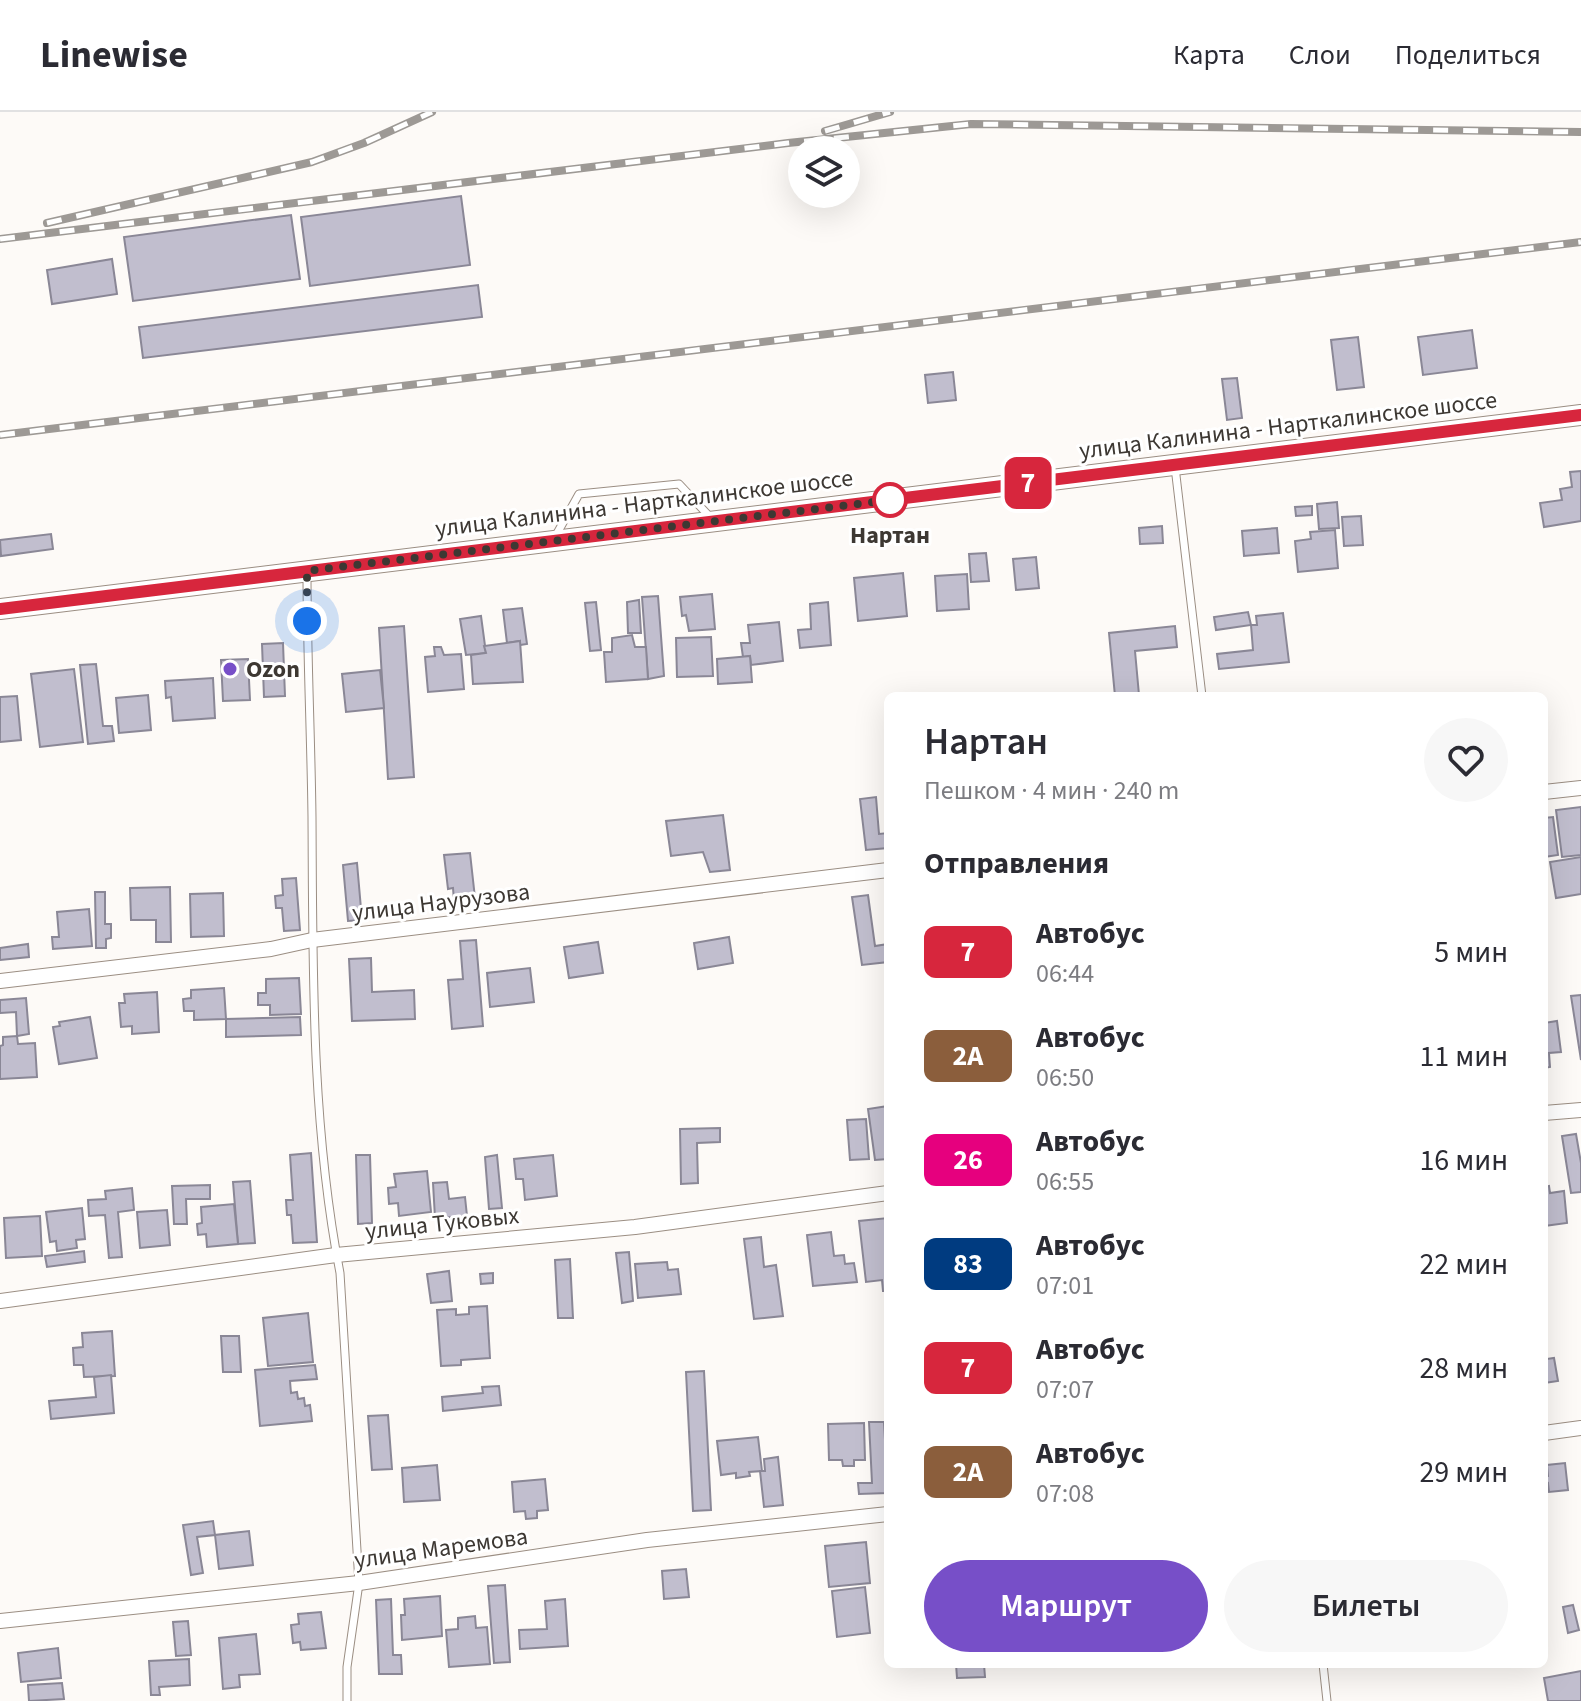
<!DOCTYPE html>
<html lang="ru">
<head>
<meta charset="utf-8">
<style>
  body { margin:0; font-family:"Source Sans 3",sans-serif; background:#f7f7f7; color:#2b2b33; height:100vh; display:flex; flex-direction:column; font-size:30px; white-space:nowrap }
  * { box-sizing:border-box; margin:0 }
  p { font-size:26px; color:#7c7c81 }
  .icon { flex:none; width:44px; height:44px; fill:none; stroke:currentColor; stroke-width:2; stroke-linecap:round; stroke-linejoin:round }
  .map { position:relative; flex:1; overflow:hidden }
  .drawer { position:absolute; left:884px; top:580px; width:664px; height:976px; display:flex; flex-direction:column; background:#fff; border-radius:12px; box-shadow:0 8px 32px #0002 }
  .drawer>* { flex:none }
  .badge { padding:0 16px; border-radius:12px; font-size:28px; line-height:52px }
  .tools { position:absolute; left:788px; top:24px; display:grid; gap:16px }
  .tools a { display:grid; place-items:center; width:72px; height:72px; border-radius:50%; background:#fff; box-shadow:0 8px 32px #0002; font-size:40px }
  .you { position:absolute; width:40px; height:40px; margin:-20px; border:6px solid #fff; border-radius:50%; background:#1a73e8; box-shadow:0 0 0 12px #1a73e833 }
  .map>.badge { position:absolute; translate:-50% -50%; box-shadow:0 0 0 4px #fff }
  h2 { padding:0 40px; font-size:30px; line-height:72px }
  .round { display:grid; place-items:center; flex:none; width:84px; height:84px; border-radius:42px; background:#f7f7f7 }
  .summary { display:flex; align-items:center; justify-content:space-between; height:136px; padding:0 40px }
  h1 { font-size:38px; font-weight:600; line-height:60px }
  .action { display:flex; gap:16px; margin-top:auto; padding:16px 40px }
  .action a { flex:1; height:92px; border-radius:48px; background:#774fc8; color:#fff; font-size:32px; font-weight:600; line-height:92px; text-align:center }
  .action a+a { background:#f7f7f7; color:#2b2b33 }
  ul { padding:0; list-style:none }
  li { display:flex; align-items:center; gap:24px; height:104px; padding:0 40px }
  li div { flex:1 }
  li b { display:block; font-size:30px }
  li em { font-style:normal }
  li .badge { min-width:88px; font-weight:700; text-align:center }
  header { display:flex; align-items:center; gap:48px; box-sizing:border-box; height:112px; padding:0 40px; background:#fff; border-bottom:2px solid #e1e1e2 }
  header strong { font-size:38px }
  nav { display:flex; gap:44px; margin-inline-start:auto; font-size:28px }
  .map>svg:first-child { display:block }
  .building { fill:#c1bece; stroke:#8a8796; stroke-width:2 }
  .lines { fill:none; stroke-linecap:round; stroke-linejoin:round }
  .service-casing { stroke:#9b8e83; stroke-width:9 }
  .minor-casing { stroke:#9b8e83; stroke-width:16 }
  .secondary-casing { stroke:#9b8e83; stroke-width:22 }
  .service { stroke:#fff; stroke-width:7 }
  .minor { stroke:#fff; stroke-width:14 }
  .secondary { stroke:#fff; stroke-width:20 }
  .rail-casing { stroke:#9d9995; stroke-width:8 }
  .rail { stroke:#fff; stroke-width:5; stroke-dasharray:15; stroke-linecap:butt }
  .line-casing { stroke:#fff; stroke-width:18 }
  .line { stroke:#d7263d; stroke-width:12 }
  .walk { stroke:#3d3833; stroke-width:8; stroke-dasharray:0 14.4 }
  .stop-dot { fill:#fff; stroke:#d7263d; stroke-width:4 }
  .poi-dot { fill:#774fc8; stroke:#fff; stroke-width:3 }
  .labels { text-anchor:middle; stroke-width:6; stroke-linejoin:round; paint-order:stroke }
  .street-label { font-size:24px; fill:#3d3833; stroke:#fff }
  .stop-label { font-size:24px; font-weight:bold; fill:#3d3833; stroke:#fff }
  .poi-label { font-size:24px; font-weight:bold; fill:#3d3833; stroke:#fff; text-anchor:start }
</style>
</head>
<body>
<header>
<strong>Linewise</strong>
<nav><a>Карта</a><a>Слои</a><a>Поделиться</a></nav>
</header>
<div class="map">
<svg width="1581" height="1589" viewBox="0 0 1581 1589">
  <rect width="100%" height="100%" fill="#fdfaf7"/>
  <g class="building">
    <polygon points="461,84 470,153 310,174 301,105"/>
    <polygon points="291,103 300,167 133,189 124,125"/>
    <polygon points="112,147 117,182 52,192 47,158"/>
    <polygon points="478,173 482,205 143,246 139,215"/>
    <polygon points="1472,218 1477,256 1423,263 1418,225"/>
    <polygon points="1358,225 1364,275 1337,278 1331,228"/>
    <polygon points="953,260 956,288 928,291 925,263"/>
    <polygon points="1237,266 1242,306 1227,308 1222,267"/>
    <polygon points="1581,359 1581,409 1544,415 1540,391 1562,388 1560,377 1572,375 1570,360"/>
    <polygon points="1337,390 1339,416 1319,417 1317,392"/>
    <polygon points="1312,394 1312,403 1296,404 1295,395"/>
    <polygon points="1361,404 1363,433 1344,434 1342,405"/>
    <polygon points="1162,414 1163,431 1140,432 1139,416"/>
    <polygon points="1277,416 1279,441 1244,444 1242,419"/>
    <polygon points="1335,418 1338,456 1298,460 1295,429 1311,427 1310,420"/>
    <polygon points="51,422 53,437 1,444 0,428"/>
    <polygon points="986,441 989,469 971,470 969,442"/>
    <polygon points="1036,445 1039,476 1016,478 1013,447"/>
    <polygon points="903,461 907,504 858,509 854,466"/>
    <polygon points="967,462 969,497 937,499 935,464"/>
    <polygon points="712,482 715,517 689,519 686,503 682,504 680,485"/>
    <polygon points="658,484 664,564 648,567 642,485"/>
    <polygon points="639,488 641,521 628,521 627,490"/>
    <polygon points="596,490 601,538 590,539 585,491"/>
    <polygon points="828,490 831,533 800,536 798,518 811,517 810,492"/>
    <polygon points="522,496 527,532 520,533 520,529 507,531 503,498"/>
    <polygon points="1248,500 1251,513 1216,518 1214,505"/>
    <polygon points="1283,501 1289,550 1219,557 1217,542 1253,538 1251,513 1257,513 1256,504"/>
    <polygon points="481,504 486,541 466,543 460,507"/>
    <polygon points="779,510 783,549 751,553 750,544 743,545 741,531 750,531 748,513"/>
    <polygon points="404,514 414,665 388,667 379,516"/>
    <polygon points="1175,514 1177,535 1135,539 1139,583 1158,581 1158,584 1115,584 1109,521"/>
    <polygon points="632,523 635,535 646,535 648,567 606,570 604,540 612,540 612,526"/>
    <polygon points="711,525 713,564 677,565 676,526"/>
    <polygon points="520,529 523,570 473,572 471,543 486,541 484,534"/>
    <polygon points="283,531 285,584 264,585 262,532"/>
    <polygon points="434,535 441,535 444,543 461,542 464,577 428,580 425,545 435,544"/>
    <polygon points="750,544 752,570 718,572 717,547"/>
    <polygon points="248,547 250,588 223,589 221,548"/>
    <polygon points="96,552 103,614 112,614 114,629 88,632 80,553"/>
    <polygon points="74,557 83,630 40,635 31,562"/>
    <polygon points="380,558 384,596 346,600 342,562"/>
    <polygon points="213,566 215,606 173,609 171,585 166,586 165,569"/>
    <polygon points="148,583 151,618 119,621 116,586"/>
    <polygon points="17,584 21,628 0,630 0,585"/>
    <polygon points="876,685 879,722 888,721 888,736 866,738 860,687"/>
    <polygon points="1581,695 1581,743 1562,745 1556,698"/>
    <polygon points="723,703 730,758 710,760 703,740 671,744 666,709"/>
    <polygon points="1553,705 1558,743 1544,745 1544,706"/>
    <polygon points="470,741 475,786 454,789 453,776 448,777 444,743"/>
    <polygon points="1581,745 1581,782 1556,786 1550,750"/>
    <polygon points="357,751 362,808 348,809 343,753"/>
    <polygon points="296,766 300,818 284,819 282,796 276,796 275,784 283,783 282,767"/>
    <polygon points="170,775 171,830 156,830 156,808 131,808 130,776"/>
    <polygon points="95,780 105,780 105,812 111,812 111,826 106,827 106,836 96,836"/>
    <polygon points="223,781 224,824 191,825 190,782"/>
    <polygon points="868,783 875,834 888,832 888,850 862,853 852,785"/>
    <polygon points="89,797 92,834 53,837 52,825 59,825 57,800"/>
    <polygon points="729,825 733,851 698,857 694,831"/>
    <polygon points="476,828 483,914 452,917 448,868 463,867 460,829"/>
    <polygon points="598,830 603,861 569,866 564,835"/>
    <polygon points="28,832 29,845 0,848 0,836"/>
    <polygon points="371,846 372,880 414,878 415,907 352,909 349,847"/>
    <polygon points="530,856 534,890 490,895 487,861"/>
    <polygon points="299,866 301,902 270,903 270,893 258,893 258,881 266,881 266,867"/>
    <polygon points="224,876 226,907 194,908 194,899 184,899 183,887 191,886 191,878"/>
    <polygon points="157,880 159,920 132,922 132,914 121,915 119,891 125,891 124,882"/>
    <polygon points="1581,883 1581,948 1571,884"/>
    <polygon points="26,886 29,922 17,924 16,900 0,901 0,888"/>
    <polygon points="90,905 97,946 59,952 53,915 60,914 59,910"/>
    <polygon points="300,905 301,923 226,925 226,907"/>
    <polygon points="1557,909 1561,940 1549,941 1550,955 1544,956 1544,911"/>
    <polygon points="17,924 18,932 35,931 37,965 0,967 0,934 3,933 3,925"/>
    <polygon points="888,994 888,1047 875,1048 868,997"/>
    <polygon points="866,1007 869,1047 850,1048 847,1008"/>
    <polygon points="720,1016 720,1030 697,1031 698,1071 681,1072 680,1017"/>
    <polygon points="1576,1022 1581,1051 1581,1080 1571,1081 1562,1024"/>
    <polygon points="311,1041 317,1130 293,1131 291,1103 287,1103 286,1088 293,1088 290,1043"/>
    <polygon points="356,1043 370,1043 372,1111 358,1112"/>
    <polygon points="497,1043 502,1096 489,1097 485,1045"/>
    <polygon points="553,1043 557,1084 525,1088 523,1067 516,1067 514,1047"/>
    <polygon points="427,1059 431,1100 399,1104 398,1091 389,1092 388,1076 396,1075 394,1062"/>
    <polygon points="250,1069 255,1131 238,1132 233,1070"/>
    <polygon points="447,1070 449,1087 465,1085 467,1104 435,1106 433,1071"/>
    <polygon points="210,1073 210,1087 186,1087 187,1112 174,1112 172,1074"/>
    <polygon points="1549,1074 1550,1081 1564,1079 1567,1111 1544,1114 1544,1075"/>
    <polygon points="132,1076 134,1098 118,1100 122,1145 109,1146 105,1103 89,1104 88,1088 106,1087 105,1079"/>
    <polygon points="234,1092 238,1132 207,1135 206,1122 198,1123 197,1112 202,1111 201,1095"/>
    <polygon points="82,1096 85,1127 76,1128 77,1136 57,1139 56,1129 50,1130 46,1100"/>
    <polygon points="167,1098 170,1133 140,1136 137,1100"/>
    <polygon points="40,1104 42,1144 6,1146 4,1106"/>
    <polygon points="888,1106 888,1179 883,1179 882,1168 866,1170 859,1109"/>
    <polygon points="831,1120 834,1144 844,1143 845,1152 854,1151 857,1170 813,1174 807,1123"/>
    <polygon points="761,1125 764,1155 776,1153 783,1204 754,1207 744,1127"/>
    <polygon points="84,1139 85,1150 47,1155 45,1144"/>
    <polygon points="629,1140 633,1189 622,1191 616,1141"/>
    <polygon points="570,1147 573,1206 558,1206 555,1148"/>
    <polygon points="667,1150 668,1158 678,1157 681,1182 638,1186 635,1152"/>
    <polygon points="449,1159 452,1189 431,1191 427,1162"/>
    <polygon points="493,1161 493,1171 481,1172 480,1162"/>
    <polygon points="487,1194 490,1246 461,1248 461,1253 441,1254 437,1198 456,1197 456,1203 469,1202 469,1195"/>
    <polygon points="308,1201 313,1250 268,1254 263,1206"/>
    <polygon points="112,1219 115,1264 84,1265 83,1253 74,1253 73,1236 83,1235 82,1221"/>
    <polygon points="221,1224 239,1224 241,1260 223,1260"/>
    <polygon points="1544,1239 1547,1247 1554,1246 1558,1269 1544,1271"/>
    <polygon points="315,1253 317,1267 290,1269 291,1281 297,1280 298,1287 304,1286 305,1294 310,1293 312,1309 260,1314 255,1258"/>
    <polygon points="704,1259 711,1398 693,1399 686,1260"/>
    <polygon points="111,1263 114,1301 51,1307 49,1289 96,1285 94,1265"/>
    <polygon points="499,1274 501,1293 443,1299 442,1285 483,1281 482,1275"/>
    <polygon points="388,1303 392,1357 372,1358 368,1304"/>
    <polygon points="869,1310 884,1310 888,1381 859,1382 858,1371 872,1371"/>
    <polygon points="864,1311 865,1348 854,1348 854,1354 843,1354 842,1348 829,1348 828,1312"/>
    <polygon points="758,1325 762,1359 749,1360 750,1364 736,1366 736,1361 721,1363 717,1329"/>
    <polygon points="778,1345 783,1393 764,1395 760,1359 765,1359 764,1347"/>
    <polygon points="1565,1351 1568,1378 1549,1380 1548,1371 1544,1372 1544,1365 1548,1364 1547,1353"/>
    <polygon points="437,1353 440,1388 404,1390 402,1356"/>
    <polygon points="545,1367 548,1398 537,1399 537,1406 526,1407 525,1399 514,1400 512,1370"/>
    <polygon points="213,1409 215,1423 197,1425 203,1461 191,1463 183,1413"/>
    <polygon points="249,1419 253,1453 219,1457 215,1423"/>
    <polygon points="866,1430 870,1471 829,1475 825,1434"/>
    <polygon points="686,1457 689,1485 664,1487 662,1459"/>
    <polygon points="505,1473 510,1550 494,1551 488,1474"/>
    <polygon points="865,1475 870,1521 837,1525 832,1479"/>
    <polygon points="440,1484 442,1524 402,1528 401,1503 405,1503 404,1487"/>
    <polygon points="391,1487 393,1543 401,1543 402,1562 379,1562 376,1488"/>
    <polygon points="565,1487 568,1534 520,1537 519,1518 547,1517 545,1489"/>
    <polygon points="1573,1493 1579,1518 1568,1521 1563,1495"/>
    <polygon points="321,1500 326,1536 301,1538 300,1530 293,1531 291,1513 299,1512 298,1502"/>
    <polygon points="475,1504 476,1516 487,1515 490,1552 449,1555 446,1518 458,1517 458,1506"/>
    <polygon points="188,1509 191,1543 176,1544 173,1510"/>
    <polygon points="256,1522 260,1562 239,1563 240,1575 223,1577 219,1526"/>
    <polygon points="58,1536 61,1566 21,1570 18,1541"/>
    <polygon points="189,1547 190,1573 159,1575 160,1583 151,1583 149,1549"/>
    <polygon points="956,1552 984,1552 985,1565 957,1566"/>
    <polygon points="1581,1559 1581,1589 1548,1589 1544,1566"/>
    <polygon points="62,1571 64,1587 29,1589 28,1573"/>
  </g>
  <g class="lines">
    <g class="service-casing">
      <g id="service">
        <polyline points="1175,355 1202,584"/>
        <polyline points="555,425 579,382 679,372 710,405"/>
        <path d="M307 461C307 542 311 624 312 705 313 857 311 1011 340 1161L359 1471 347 1555V1589"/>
        <polyline points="1323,1552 1327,1589"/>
      </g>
    </g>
    <g class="minor-casing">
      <g id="minor">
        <polyline points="1544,680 1581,676"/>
        <polyline points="0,869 271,837 312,828 888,758"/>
        <polyline points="1544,1001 1581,998"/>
        <polyline points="0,1189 336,1143 635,1115 888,1081"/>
        <polyline points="1544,1321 1581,1316"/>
        <polyline points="0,1509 359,1471 647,1428 888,1402"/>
      </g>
    </g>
    <g class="secondary-casing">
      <polyline id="secondary" points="0,497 1581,303"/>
    </g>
    <use href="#service" class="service"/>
    <use href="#minor" class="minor"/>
    <use href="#secondary" class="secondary"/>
    <g class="rail-casing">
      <g id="rail">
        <polyline points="825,19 890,0"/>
        <polyline points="47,111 312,50 364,31 432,0"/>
        <polyline points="0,127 788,31 971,12 1581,20"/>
        <polyline points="0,323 1581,130"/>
      </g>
    </g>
    <use href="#rail" class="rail"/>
  </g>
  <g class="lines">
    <g class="line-casing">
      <polyline id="line" points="0,497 1581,303"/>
    </g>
    <use href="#line" class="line"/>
    <polyline class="walk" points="307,509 307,459 890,388"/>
  </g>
  <circle class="stop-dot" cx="890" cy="388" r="16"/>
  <circle class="poi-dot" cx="230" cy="557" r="8"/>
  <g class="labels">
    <g class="street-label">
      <text transform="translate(1288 313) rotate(-7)" y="8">улица Калинина - Нарткалинское шоссе</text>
      <text transform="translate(644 391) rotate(-7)" y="8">улица Калинина - Нарткалинское шоссе</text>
      <text transform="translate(441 790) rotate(-7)" y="8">улица Наурузова</text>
      <text transform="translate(442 1111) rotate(-6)" y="8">улица Туковых</text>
      <text transform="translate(441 1436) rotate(-8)" y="8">улица Маремова</text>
    </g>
    <g class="stop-label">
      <text x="890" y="431">Нартан</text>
    </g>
    <g class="poi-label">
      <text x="246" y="565">Ozon</text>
    </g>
  </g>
</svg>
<div class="tools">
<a><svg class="icon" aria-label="layers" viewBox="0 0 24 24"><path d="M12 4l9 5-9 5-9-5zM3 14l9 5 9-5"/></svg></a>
</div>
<div class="you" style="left:307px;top:509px"></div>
<b class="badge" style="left:1028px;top:371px;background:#d7263d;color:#fff">7</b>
<section class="drawer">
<div class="summary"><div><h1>Нартан</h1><p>Пешком · 4 мин · 240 m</p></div><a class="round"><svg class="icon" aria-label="heart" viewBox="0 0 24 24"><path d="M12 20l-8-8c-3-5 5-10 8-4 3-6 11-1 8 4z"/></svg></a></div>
<h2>Отправления</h2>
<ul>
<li><span class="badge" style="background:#d7263d;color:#fff">7</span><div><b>Автобус</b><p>06:44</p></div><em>5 мин</em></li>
<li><span class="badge" style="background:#8b5e3c;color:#fff">2А</span><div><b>Автобус</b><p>06:50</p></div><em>11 мин</em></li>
<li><span class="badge" style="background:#e6007e;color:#fff">26</span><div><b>Автобус</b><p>06:55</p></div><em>16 мин</em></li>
<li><span class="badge" style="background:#003b80;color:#fff">83</span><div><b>Автобус</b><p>07:01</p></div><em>22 мин</em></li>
<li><span class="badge" style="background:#d7263d;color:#fff">7</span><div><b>Автобус</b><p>07:07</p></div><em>28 мин</em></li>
<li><span class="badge" style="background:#8b5e3c;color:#fff">2А</span><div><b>Автобус</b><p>07:08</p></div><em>29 мин</em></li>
</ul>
<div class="action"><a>Маршрут</a><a>Билеты</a></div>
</section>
</div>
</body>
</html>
